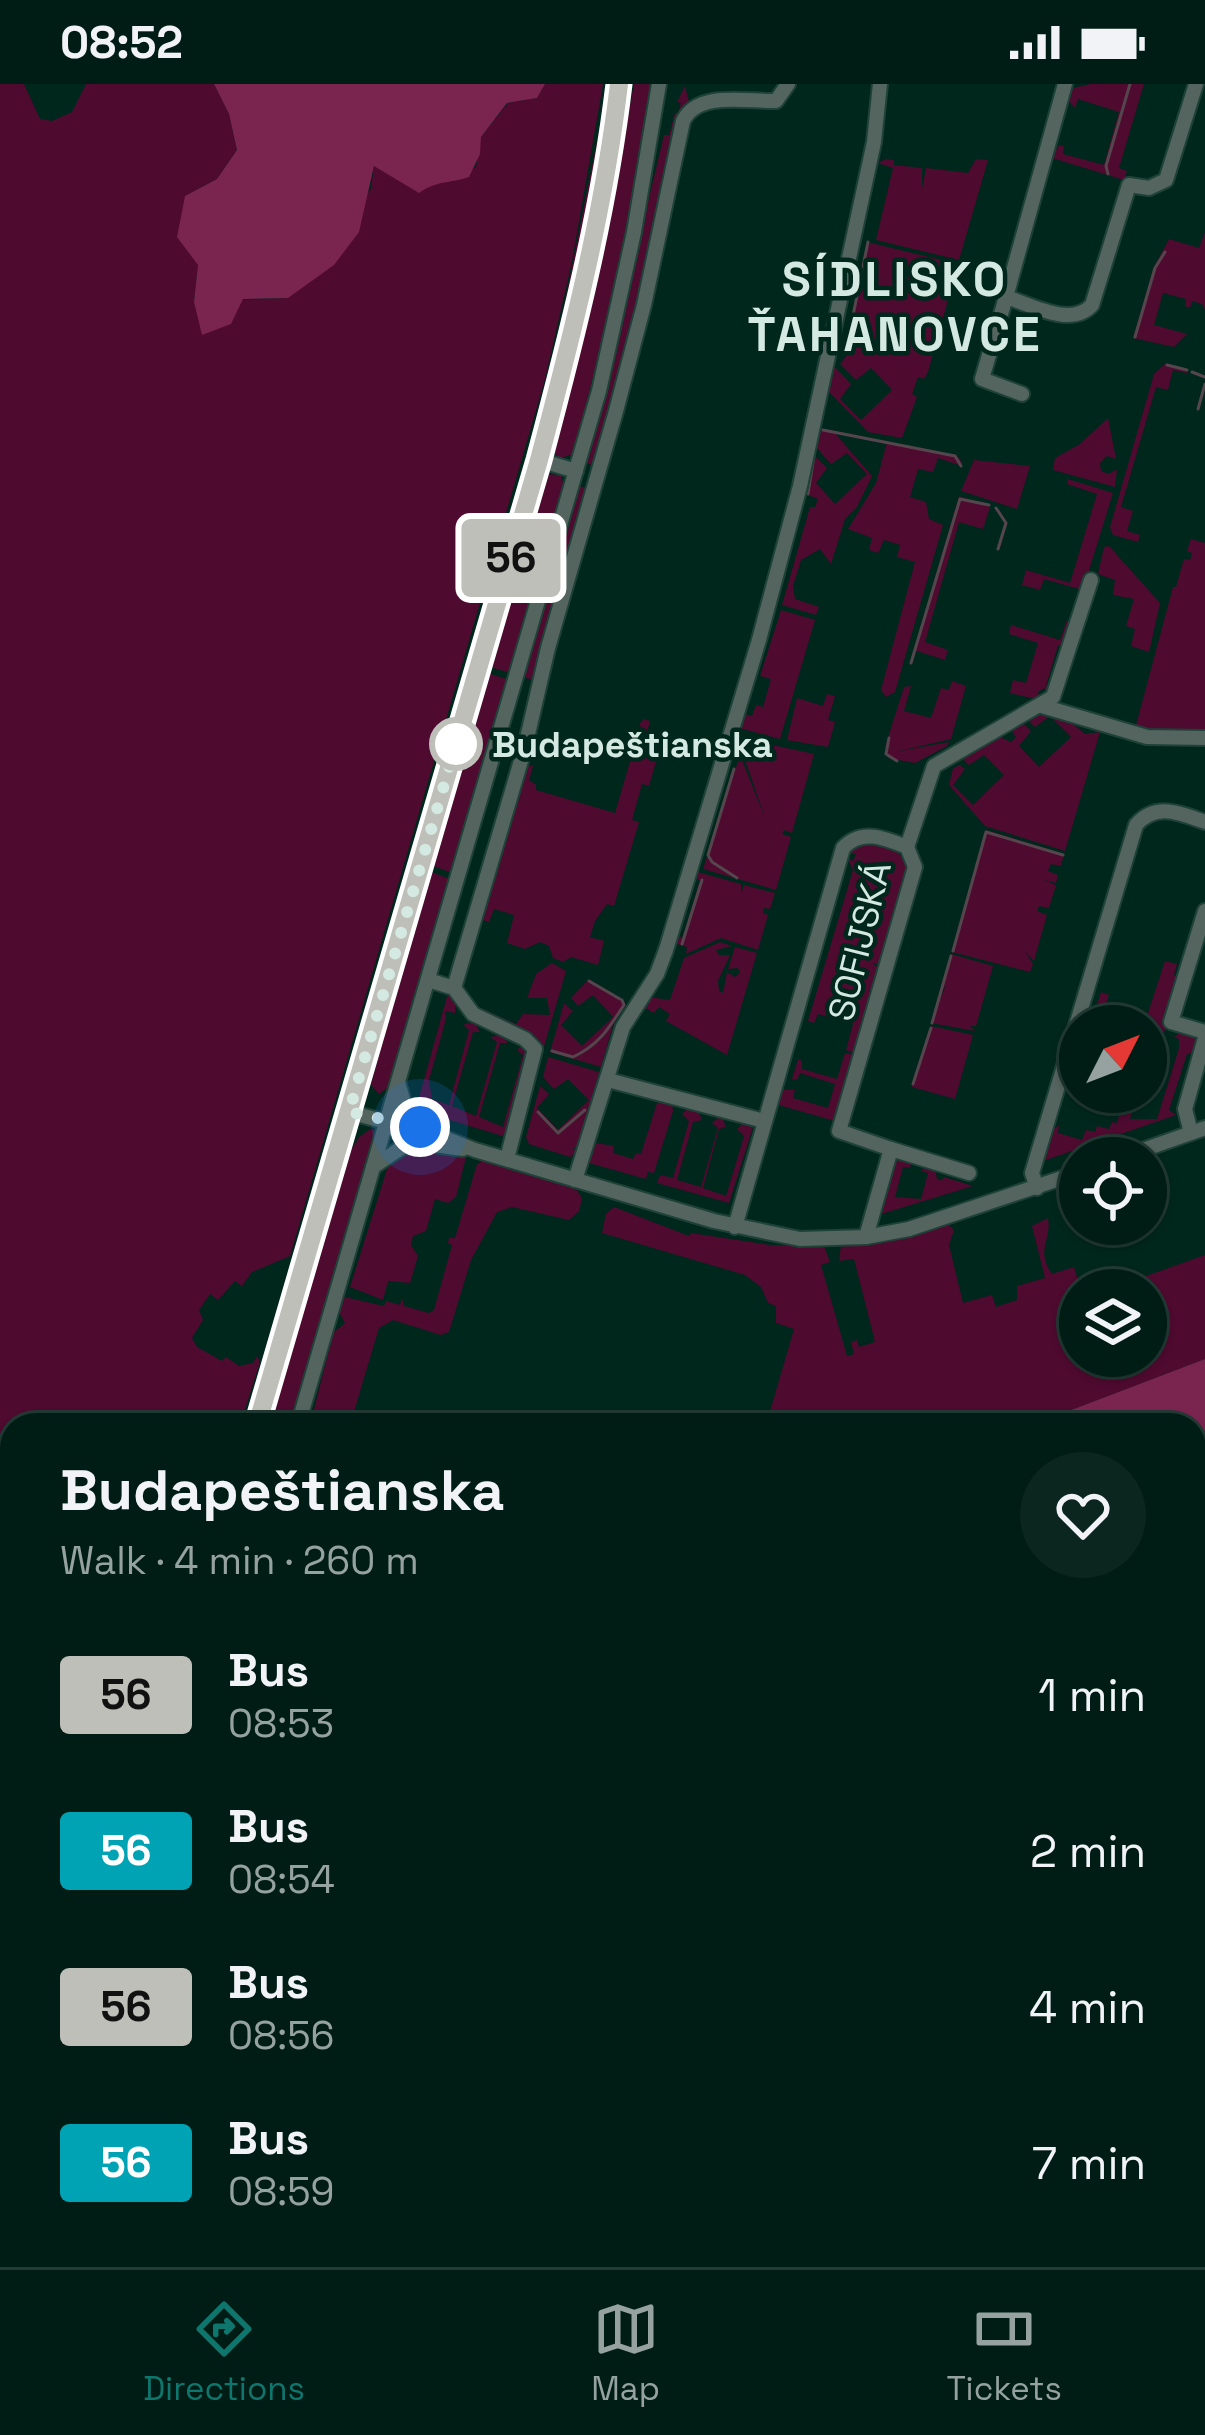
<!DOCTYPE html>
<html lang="en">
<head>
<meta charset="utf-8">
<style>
  body { margin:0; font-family:"Space Grotesk",sans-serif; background:#0a261e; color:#f1f3f6; height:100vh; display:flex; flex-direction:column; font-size:45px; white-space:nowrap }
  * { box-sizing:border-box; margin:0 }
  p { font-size:39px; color:#95a2a0 }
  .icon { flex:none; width:66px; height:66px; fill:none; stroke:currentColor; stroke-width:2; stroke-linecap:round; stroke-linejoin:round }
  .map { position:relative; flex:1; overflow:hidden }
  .side { position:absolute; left:0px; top:1329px; width:1206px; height:855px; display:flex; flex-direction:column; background:#001d15; border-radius:36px 36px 0 0; box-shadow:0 3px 9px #0004,0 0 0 3px #223b34 }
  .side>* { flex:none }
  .badge { padding:0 24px; border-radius:9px; font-size:42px; line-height:78px }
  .needle { width:78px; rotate:48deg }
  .buttons { position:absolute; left:1059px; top:921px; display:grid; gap:24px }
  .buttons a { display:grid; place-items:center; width:108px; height:108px; border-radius:50%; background:#001d15; box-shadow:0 3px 9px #0004,0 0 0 3px #223b34; font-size:60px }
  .you { position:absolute; width:60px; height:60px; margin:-30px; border:9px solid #fff; border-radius:50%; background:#1a73e8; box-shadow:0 0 0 18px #1a73e833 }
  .map>.badge { position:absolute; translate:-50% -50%; box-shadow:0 0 0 6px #fff }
  .round { display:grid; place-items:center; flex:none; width:126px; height:126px; border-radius:63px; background:#0a261e }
  .overview { display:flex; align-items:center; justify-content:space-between; height:204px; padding:0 60px }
  h1 { font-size:57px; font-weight:700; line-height:90px }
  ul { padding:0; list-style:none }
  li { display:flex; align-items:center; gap:36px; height:156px; padding:0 60px }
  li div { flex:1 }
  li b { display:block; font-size:45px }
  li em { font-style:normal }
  li .badge { min-width:132px; font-weight:700; text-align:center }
  .status { display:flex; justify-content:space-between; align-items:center; height:84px; padding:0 60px; background:#001d15; direction:ltr }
  .status svg { height:33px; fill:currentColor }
  .tab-bar { display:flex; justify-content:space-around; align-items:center; height:168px; border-top:3px solid #223b34; background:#001d15; font-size:33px; color:#95a2a0 }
  .tab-bar a { display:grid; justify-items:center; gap:6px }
  .tab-bar .current { color:#0f766e }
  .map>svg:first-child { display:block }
  .green { fill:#4e0a2f }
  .forest { fill:#7a2450 }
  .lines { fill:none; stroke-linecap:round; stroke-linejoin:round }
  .stream { stroke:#55464d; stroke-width:3 }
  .minor-casing { stroke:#1e4238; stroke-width:18 }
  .highway-casing { stroke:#1e4238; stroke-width:22 }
  .minor { stroke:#54645e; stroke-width:14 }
  .highway { stroke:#9dc6b7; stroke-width:18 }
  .line-casing { stroke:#fff; stroke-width:27 }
  .line { stroke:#bfbfb9; stroke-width:18 }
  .walk { stroke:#d4e9e1; stroke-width:12; stroke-dasharray:0 21.6 }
  .stop-dot { fill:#fff; stroke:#bfbfb9; stroke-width:6 }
  .labels { text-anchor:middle; stroke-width:9; stroke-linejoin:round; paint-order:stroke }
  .stop-label { font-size:36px; font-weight:bold; fill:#d4e9e1; stroke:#00271c; text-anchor:start }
  .street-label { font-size:36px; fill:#d4e9e1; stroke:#00271c }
  .district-label { font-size:48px; font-weight:bold; letter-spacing:3px; fill:#d4e9e1; stroke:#00271c }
</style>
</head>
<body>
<div class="status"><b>08:52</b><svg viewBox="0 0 49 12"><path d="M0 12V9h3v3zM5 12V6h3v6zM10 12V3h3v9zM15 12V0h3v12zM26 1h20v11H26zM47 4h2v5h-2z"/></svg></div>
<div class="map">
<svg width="1205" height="2183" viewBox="0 0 1205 2183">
  <rect width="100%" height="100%" fill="#00271c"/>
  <g class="green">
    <polygon points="0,0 24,0 40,35 52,37 72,28 86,0 214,0 229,30 237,66 217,95 185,112 198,181 194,218 288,214 371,105 374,82 453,98 476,83 481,53 508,19 537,14 545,0 603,0 572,177 545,295 290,1172 252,1188 242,1202 235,1197 218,1216 210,1210 199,1226 203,1236 192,1254 197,1263 222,1277 226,1273 239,1282 253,1279 257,1272 260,1278 240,1341 12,1341 12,1665 0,1677"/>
    <polygon points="634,0 652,0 623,172 575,365 571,371 560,374 551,367 551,359 617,90"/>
    <polygon points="1090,0 1144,0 1119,84 1127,87 1124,96 1052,74 1059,61 1064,62 1063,70 1104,81 1119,28 1078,15 1075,24 1069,17 1073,4"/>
    <polygon points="685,2 689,18 679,34 637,212 640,216 593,382 586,378 664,51 669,51 675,29 678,29 681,19 677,18"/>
    <path d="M600 42 607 43C587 150 565 255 536 360L530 359 562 233Z"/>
    <polygon points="886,75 894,76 894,81 922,84 922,105 926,84 968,89 976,75 988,76 959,176 876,156 893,84 878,79"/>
    <polygon points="1205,148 1205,226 1202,220 1192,217 1190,224 1185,222 1186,215 1163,209 1154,241 1187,250 1174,263 1133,254 1154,183 1169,155 1199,164"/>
    <polygon points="867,158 958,180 928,288 924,295 918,293 912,310 917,313 902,354 868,348 827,306 834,282 851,300 840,315 861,336 892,306 871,284 856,296 840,280 861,253 859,250 846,262"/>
    <polygon points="1166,279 1188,286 1187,289 1173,286 1168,306 1156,303 1121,423 1133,427 1127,447 1140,451 1138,458 1113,451 1110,443 1154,290"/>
    <polygon points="1108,334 1116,375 1107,372 1100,379 1101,387 1109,390 1117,385 1115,403 1053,386 1055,374 1080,360"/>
    <polygon points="823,346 834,348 872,392 857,423 845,435 831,480 820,465 801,476 793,502 795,515 819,523 816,531 782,521 810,423 815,423 818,415 808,411 806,403 813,370 827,384 816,399 835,420 867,390 847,369 831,380 815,362 818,348"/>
    <polygon points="887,358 956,371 962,378 962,382 938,374 933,388 918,385 910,413 926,418 929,435 943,441 895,608 886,613 881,606 915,478 897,473 900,461 884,456 878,469 869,466 872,454 848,445 876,399"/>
    <polygon points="974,376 1030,382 1017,425 961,407"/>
    <polygon points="546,390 561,391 564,403 511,589 486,582 540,398"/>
    <polygon points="1068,395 1113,409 1083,506 1044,495 1040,506 1022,501 1026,486 1070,499 1097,410 1067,400"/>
    <polygon points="579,402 587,404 536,597 523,593"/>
    <polygon points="959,412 990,423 983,445 959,438 925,558 948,566 945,576 914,566"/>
    <polygon points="1191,455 1205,459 1205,650 1178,652 1135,645 1173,503 1176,503 1184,475 1190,476 1192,469 1187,467"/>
    <polygon points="1109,462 1160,519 1149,568 1131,562 1135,545 1126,542 1134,515 1113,511 1115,496 1098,490 1104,463"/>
    <polygon points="781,526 815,536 780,655 739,644 744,630 752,632 756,621 763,623 771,595 760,592"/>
    <polygon points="1067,536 1073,539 1066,565 1058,561 1046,602 1052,608 1049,611 1044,604 1038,608 1040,616 1010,609 1013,596 1026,599 1038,559 1009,550 1011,541 1060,556"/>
    <polygon points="485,588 509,596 452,789 428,780"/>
    <polygon points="952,597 966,602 951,655 895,668 949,658 947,662 915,679 888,674 885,663 904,603 911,602 904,627 931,634 941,604 949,606"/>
    <polygon points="827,610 835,612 828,636 835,638 828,663 787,656 797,614 823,622"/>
    <polygon points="1041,629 1043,629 1071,638 1085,650 1100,648 1065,767 985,742 949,701 953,684 960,681 965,685 953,701 973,721 1004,691 984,671 969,681 962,674 1000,653 1011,658 1016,653 1011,646 1023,639 1031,647 1019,662 1039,683 1071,653 1050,632 1035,643 1029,637"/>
    <polygon points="644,635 650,637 645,656 650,665 657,661 666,643 649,702 642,700 632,736 639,738 614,822 607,820 595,837 590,853 604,857 598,881 571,873 563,878 553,874 549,862 540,858 525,865 507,859 514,831 494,825 489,838 480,835 524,680 533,682 529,696 536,701 536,706 615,729 636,657 642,658 644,649 639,640"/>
    <polygon points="745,655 814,670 792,749 784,746 782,750 791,753 776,806 703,785 740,671 765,734 742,667"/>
    <polygon points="986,746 1064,770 1061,782 1051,780 1048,787 1058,791 1056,799 1044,796 1056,801 1049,824 1039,822 1037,827 1047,831 1034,877 1024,866 1033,880 1030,888 952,868"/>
    <polygon points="862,758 897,767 908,783 881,881 872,879 880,885 869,908 872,910 855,969 846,966 853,940 818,930 814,939 808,937 853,786 847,773 853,777 856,770 848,770"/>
    <polygon points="408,784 413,784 340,1036 295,1168"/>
    <polygon points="426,786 450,795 390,1002 379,1010 371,1001"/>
    <polygon points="698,788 741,800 741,810 744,801 775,809 770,825 764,824 763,829 768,831 758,866 721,854 686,870 687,863 674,859 675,852 683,853 700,796 691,792"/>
    <polygon points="720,858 732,862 716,866 719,871 730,871 718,897 719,907 723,909 727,888 735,893 740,889 738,884 728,885 735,863 757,869 727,971 666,937 670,930 659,923 654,929 642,922 648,913 670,916 684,874"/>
    <polygon points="951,870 993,882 976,942 970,942 975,947 931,939 945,903 942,901"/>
    <polygon points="1165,877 1177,880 1174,891 1179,893 1164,949 1157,947 1156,952 1146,949 1146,942 1122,942 1093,934 1101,908 1109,911 1106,920 1147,932"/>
    <path d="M552 879 566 887 543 966C531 940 495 940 474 921L516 940 523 930 550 931 547 914H527L536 890Z"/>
    <polygon points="589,895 625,919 613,941 601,983 550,968 564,919 573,927 561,941 582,962 613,933 593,911 578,922 571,914"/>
    <polygon points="448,909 456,917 455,929 445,927 446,935 429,996 432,1015 449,1021 469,946 463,941 474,937 480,948 473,948 452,1022 476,1032 497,958 490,953 503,951 508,959 500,959 479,1033 503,1043 523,971 517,966 523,960 529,967 506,1053 423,1028 417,1021"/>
    <polygon points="931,942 973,951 955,1015 912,1003"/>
    <polygon points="1181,948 1191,950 1195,955 1196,968 1187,970 1169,1026 1176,1031 1043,1077 1053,1044 1059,1042 1058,1049 1082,1056 1086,1046 1095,1048 1097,1042 1109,1045 1112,1038 1117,1039 1126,1008 1137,1008 1130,1035 1157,1035 1179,964 1179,955 1174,953"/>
    <polygon points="845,969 855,971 835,1037 775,1020 780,1006 795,1006 793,1014 828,1024 835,1000 800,989 797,996 792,995 798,975 802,977 802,985 837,995"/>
    <polygon points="548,973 599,988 578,1064 572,1064 578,1067 570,1073 529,1060 526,1053 540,1002 549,1010 537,1024 558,1046 589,1016 568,995 554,1005 543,993"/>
    <polygon points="662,1016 672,1019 673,1027 654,1089 648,1088 646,1095 589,1079 596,1059 614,1062 613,1069 633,1075 636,1069 641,1070 657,1019"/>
    <polygon points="689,1024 698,1026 702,1036 693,1038 677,1096 701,1103 718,1044 712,1039 721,1031 726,1043 719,1045 703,1104 726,1112 744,1052 737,1045 744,1038 753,1043 729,1119 657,1099 660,1091 673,1094 689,1037 682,1030"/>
    <polygon points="372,1044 377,1050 292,1341 270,1341 282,1282 351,1066 359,1053"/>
    <polygon points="421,1065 466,1073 456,1113 448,1119 435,1115 426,1147 413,1152 411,1161 418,1172 410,1199 388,1197 383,1216 350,1203 388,1082 403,1070"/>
    <polygon points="898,1073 911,1080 910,1084 903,1083 895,1113 921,1115 928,1089 921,1087 926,1081 935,1084 937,1095 942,1096 944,1093 973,1102 878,1131"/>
    <polygon points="482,1077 576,1105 582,1114 579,1127 569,1136 512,1123 497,1128 471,1176 449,1248 441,1251 393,1236 379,1244 350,1341 310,1341 333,1249 345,1239 339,1228 345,1213 384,1222 386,1217 400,1221 402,1214 404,1222 429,1229 434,1226 452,1161 448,1159 449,1154 455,1154 477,1080"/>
    <path d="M614 1123 689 1152 691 1149 770 1161 824 1162 830 1178 821 1181 847 1272 854 1270 851 1258 857 1256 859 1263 875 1258 854 1175 839 1177 841 1162 887 1157 949 1141 954 1146 949 1161 963 1219 992 1211 996 1223 1017 1216V1202L1045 1194 1032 1142 1048 1134C1052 1156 1035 1166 1052 1190L1074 1183 1081 1206 1080 1272H1146V1206H1107L1205 1171V1275L1032 1341H766L794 1245 776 1239V1222L768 1219 761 1203 745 1191 602 1149 606 1130Z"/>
    <polygon points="12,1984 12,2167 0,2168 0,1985"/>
  </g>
  <g class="forest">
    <path d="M214 0H545L537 14 507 19 481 53 480 70 469 93C448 100 438 96 419 109L374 82 359 148 334 181 288 214 243 215 231 240 202 251 194 218 198 181 177 153 185 112 217 95 237 66 229 30Z"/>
    <polygon points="1205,1275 1205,1430 1194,1436 1194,1341 1032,1341"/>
    <polygon points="1205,1648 1205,2183 0,2183 0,2168 12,2167 12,2172 1194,2172 1194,1652"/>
    <polygon points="12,1784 12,1923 0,1920 0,1794"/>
  </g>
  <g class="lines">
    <g class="stream">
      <polyline points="1108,90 1106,82 1130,0"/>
      <polyline points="849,251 868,158"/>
      <polyline points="1135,253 1155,184 1165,168"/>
      <polyline points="1167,281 1187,286"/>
      <polyline points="1192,288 1205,293"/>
      <polyline points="1198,325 1205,300"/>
      <polyline points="823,346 955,372 961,382"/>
      <polyline points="808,410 814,372"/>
      <polyline points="996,424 1006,439 998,465"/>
      <polyline points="911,579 960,415 989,421"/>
      <polyline points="889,654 886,670 897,677"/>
      <polyline points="734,685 708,771 712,778 737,794"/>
      <polyline points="682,860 702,796"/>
      <polyline points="953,867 986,748 1063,771"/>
      <polyline points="589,897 620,915"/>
      <polyline points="932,939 951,872"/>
      <path d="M552 967 573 973C599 961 609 944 624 921L622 916"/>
      <polyline points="913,1000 931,944"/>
      <polyline points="538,1028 558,1049 585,1026"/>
      <polyline points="1194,1624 1205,1620"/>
      <polyline points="0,2069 12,2070"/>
    </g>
    <g class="minor-casing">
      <g id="minor">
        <path d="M1065 0 1006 213C1032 221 1071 244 1092 221L1129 101 1149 104 1166 96 1196 0"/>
        <polyline points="1006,213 982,295 1022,310"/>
        <polyline points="539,376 576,387"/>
        <polyline points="1042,622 1147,653 1205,654"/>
        <polyline points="907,763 934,682 1053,613 1091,496"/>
        <polyline points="1205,827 1171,938 1205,948"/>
        <polyline points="428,896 454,904 473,930 525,955 535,965 507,1075"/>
        <path d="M454 904 525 663 548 564 616 327 644 221 683 37C698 6 747 18 776 17L788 0"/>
        <polyline points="608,996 764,1037"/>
        <polyline points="398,998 404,1019 419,1042"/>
        <polyline points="349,1028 386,1038 410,1040 475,1066 714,1137 800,1155 866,1153 909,1145 1080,1088"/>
        <path d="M386 1038C404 1060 436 1061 463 1065"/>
        <polyline points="1191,1049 1185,1025 1205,954"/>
        <polyline points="891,1065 969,1089"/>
        <polyline points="1120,1074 1205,1044"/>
        <polyline points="373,1083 401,1064 421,1058"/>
        <polyline points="575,1096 623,943 657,890 666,866 759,556 800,402 874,58 880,0"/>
        <path d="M1037 1104 1032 1089 1136 741C1156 718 1179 729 1205 738"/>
        <path d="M735 1143 843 764C861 744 885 754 907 763L915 783 839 1047 891 1065 866 1153"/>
        <path d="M257 1341 539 376C572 252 604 127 619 0"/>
        <polyline points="298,1341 599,307 634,148 659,0"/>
        <polyline points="0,1711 12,1699"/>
        <polyline points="0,1737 12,1726"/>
      </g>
    </g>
    <g class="highway-casing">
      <g id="highway">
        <polyline points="1194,1529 1205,1525"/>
        <polyline points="1194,1551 1205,1547"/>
        <polyline points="0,1935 12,1937"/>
        <polyline points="0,1952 12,1951"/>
        <polyline points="0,1972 12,1972"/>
      </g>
    </g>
    <use href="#minor" class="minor"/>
    <use href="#highway" class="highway"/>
  </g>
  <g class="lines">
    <g class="line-casing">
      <path id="line" d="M257 1341 539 376C572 252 604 127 619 0"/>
    </g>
    <use href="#line" class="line"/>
    <polyline class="walk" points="420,1043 349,1028 456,660"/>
  </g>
  <circle class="stop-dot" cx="456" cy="660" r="24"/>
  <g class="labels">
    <g class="stop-label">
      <text x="492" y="673">Budapeštianska</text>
    </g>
    <g class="street-label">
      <text transform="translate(859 857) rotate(-76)" y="13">SOFIJSKÁ</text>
    </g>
    <g class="district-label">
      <text x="895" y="212">SÍDLISKO<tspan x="895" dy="55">ŤAHANOVCE</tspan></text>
    </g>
  </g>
</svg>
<div class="buttons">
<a><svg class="needle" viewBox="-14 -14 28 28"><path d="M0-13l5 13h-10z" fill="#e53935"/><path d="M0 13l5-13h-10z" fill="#95a2a0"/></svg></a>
<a><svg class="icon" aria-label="locate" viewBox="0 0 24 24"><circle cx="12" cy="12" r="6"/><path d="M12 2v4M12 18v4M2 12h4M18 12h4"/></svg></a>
<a><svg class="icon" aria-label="layers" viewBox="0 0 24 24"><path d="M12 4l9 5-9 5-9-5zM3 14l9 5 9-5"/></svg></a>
</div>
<div class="you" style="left:420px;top:1043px"></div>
<b class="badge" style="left:511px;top:474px;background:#bfbfb9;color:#111">56</b>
<section class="side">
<div class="overview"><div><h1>Budapeštianska</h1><p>Walk · 4 min · 260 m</p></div><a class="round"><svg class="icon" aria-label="heart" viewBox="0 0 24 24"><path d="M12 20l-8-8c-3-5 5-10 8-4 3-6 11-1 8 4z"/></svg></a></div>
<ul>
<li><span class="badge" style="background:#bfbfb9;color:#111">56</span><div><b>Bus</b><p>08:53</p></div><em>1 min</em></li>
<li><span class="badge" style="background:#00a3b4;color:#fff">56</span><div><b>Bus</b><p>08:54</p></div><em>2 min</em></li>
<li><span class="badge" style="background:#bfbfb9;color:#111">56</span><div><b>Bus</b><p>08:56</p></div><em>4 min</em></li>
<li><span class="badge" style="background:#00a3b4;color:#fff">56</span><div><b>Bus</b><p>08:59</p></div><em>7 min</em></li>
</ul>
</section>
</div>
<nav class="tab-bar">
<a class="current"><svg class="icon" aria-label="directions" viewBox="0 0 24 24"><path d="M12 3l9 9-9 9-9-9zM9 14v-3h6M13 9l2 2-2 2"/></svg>Directions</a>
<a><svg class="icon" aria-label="map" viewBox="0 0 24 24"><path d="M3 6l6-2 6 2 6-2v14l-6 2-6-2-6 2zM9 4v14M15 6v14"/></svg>Map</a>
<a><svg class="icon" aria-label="tickets" viewBox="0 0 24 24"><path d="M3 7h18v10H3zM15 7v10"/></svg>Tickets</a>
</nav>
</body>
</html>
